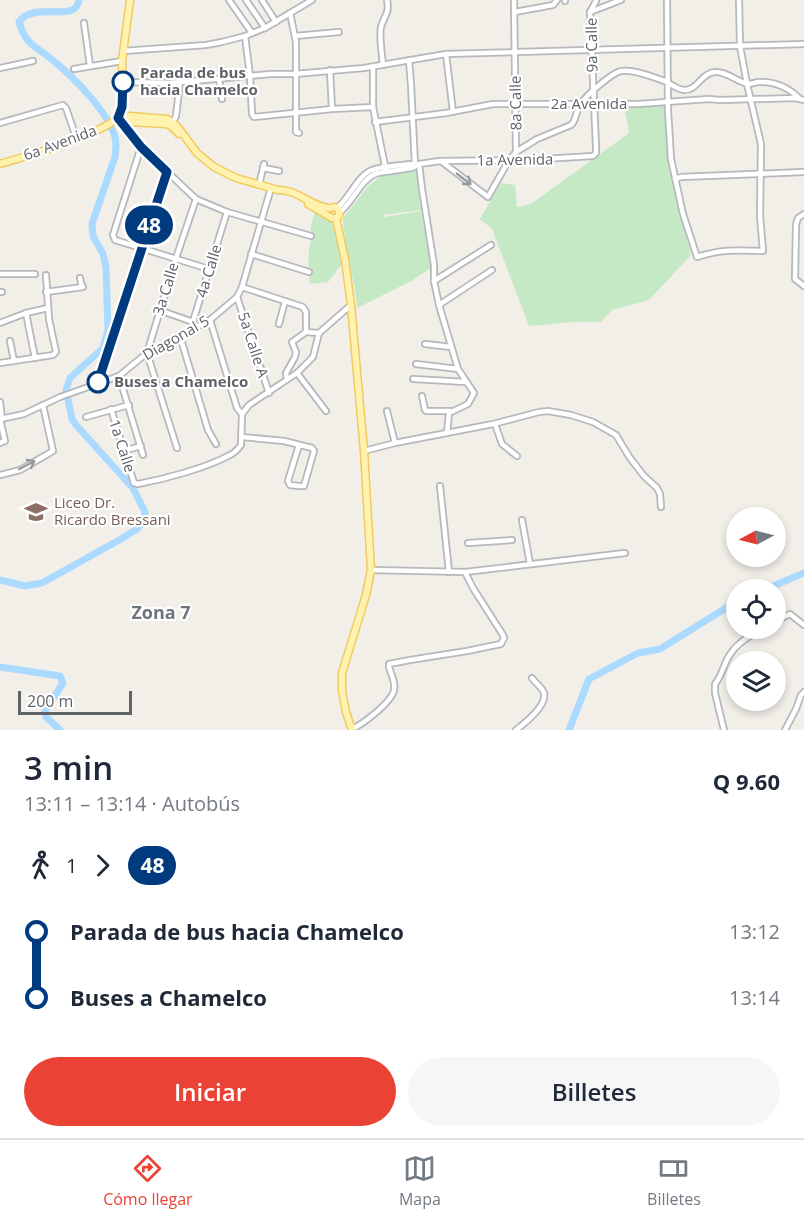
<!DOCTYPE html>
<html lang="es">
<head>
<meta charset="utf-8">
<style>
  body { margin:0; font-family:"Open Sans",sans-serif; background:#f6f6f7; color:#1f2937; height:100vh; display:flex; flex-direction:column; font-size:22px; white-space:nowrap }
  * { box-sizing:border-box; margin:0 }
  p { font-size:20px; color:#747a83 }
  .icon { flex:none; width:33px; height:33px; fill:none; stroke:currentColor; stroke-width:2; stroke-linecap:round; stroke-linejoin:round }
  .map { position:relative; height:730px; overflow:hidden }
  .sheet { display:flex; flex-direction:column; background:#fff; flex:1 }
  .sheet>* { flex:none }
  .badge { padding:0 12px; border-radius:20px; font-size:21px; line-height:39px }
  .needle { width:39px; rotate:263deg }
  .tools { position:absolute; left:726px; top:507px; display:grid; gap:12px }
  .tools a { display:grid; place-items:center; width:60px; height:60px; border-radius:50%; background:#fff; box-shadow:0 3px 9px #0003; font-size:30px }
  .scale { position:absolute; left:18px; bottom:15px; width:114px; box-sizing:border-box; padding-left:6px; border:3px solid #5f6368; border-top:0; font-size:16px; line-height:21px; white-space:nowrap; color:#5f6368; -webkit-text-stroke:4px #fff; paint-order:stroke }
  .map>.badge { position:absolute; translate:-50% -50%; box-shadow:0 0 0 3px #fff }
  .legs { display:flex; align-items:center; gap:9px; height:66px; padding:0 24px; font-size:20px }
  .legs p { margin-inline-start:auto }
  .overview { display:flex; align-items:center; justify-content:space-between; height:102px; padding:0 24px }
  h1 { font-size:33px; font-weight:600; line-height:45px }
  .button { display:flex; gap:12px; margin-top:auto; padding:12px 24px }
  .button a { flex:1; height:69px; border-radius:36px; background:#ea4335; color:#fff; font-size:24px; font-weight:600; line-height:69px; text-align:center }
  .button a+a { background:#f6f6f7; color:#1f2937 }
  ul { padding:0 24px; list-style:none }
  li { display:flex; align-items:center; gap:21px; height:66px; font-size:22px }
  li i { display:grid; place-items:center; width:9px; height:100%; margin:0 8px; background:currentColor }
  li i::after { content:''; width:15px; height:15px; margin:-8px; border:4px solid; border-radius:50%; background:#fff }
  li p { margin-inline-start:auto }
  li:first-child i { background:linear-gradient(#0000 50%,currentColor 0) }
  li:last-child i { background:linear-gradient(currentColor 50%,#0000 0) }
  .dock { display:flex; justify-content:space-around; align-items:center; height:84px; border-top:2px solid #e0e1e3; background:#fff; font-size:16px; color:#747a83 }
  .dock a { display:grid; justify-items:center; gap:3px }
  .dock .selected { color:#ea4335 }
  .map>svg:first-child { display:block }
  .green { fill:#c5e8c5 }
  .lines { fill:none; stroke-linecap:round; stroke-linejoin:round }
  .river { stroke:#aadaff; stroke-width:7 }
  .minor-casing { stroke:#b5b8bc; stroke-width:8 }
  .major-casing { stroke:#f2c960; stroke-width:9 }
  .minor { stroke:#fff; stroke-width:4.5 }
  .major { stroke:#fff2af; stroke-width:6 }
  .oneway { stroke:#979a9d }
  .line-1-casing { stroke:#fff; stroke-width:14 }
  .line-1 { stroke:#003b80; stroke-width:9 }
  .stop-1-dot { fill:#fff; stroke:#003b80; stroke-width:3 }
  .labels { text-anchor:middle; stroke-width:4.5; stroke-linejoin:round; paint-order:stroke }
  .street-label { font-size:15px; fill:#5f6368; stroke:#fff }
  .stop-label { font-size:15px; font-weight:bold; fill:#5f6368; stroke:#fff; text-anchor:start }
  .education-label { font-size:15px; fill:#785e54; stroke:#fff; text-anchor:start }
  .quarter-label { font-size:18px; font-weight:bold; fill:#70757a; stroke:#fff }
</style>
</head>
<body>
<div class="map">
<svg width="804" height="730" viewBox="0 0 804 730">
  <rect width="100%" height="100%" fill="#f1efe8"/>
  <g class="green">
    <polygon points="624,104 666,104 675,186 691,255 649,300 612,310 601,322 574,322 529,326 492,229 480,219 501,183 515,185 517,207 531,204 629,133"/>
    <path d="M416 171 421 210 382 215 385 217 421 211 431 268 411 281 357 308C355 278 344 249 343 218L369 185 379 178 380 176Z"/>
    <path d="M315 211 331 221 337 236 341 253V265L328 282 310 284C308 270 307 252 312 237 309 229 313 219 315 211Z"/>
  </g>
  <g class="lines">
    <g class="river">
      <path d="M0 580 25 586 42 583 121 539 137 529 145 519V512L133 488 76 425 72 419 66 390 70 378 103 348 108 331 106 267 103 254 93 236 92 224 115 157C116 149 117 141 114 134 106 110 74 78 55 62 37 46 26 47 19 22 34 0 76 24 79 0"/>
      <polyline points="771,587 804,573"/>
      <polyline points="0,667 60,676 63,683 45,711 46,717 60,730"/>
      <polyline points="569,730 589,679 638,653 660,649 734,603"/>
    </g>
    <g class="minor-casing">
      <g id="minor">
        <polyline points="229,0 252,33"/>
        <polyline points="246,0 265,28"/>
        <polyline points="262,0 276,22"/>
        <polyline points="565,0 565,1"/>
        <path d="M667 0 668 110 671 159 683 214 697 257C721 249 737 250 763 251L760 216 761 144 747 84 740 46 739 0"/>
        <polyline points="515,12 553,5 557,0"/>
        <polyline points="590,12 621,0"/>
        <polyline points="290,13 296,42 296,132 299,133"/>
        <polyline points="84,23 90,66"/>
        <polyline points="245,36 250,76 252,114 254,117 332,109 373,107"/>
        <polyline points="295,36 339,32"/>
        <polyline points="123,51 206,45 222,42 245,36 265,28 312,0"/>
        <polyline points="446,54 453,112"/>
        <polyline points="409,60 411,85 415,165"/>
        <path d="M383 65C382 56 379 35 381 27 384 16 390 13 387 0"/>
        <polyline points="373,67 373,107 386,171"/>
        <polyline points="0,68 33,61"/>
        <polyline points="74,69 122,61"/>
        <polyline points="330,70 332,109"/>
        <polyline points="219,79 222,99"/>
        <polyline points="123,82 171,83 271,74 295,74 364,68 446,54 804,44"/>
        <polyline points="118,118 141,147 196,199 227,212 311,236"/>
        <polyline points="375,122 446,113 493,104 638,104 709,99 720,100 795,98 804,100"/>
        <polyline points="0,123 63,105 66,108 77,140"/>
        <polyline points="171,126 176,116 180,82"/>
        <polyline points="141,147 113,235 115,240 209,269"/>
        <path d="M516 152 537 139 571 125C577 120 575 112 580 105 585 96 609 76 618 72 629 67 656 78 667 82 672 85 677 89 684 90 697 91 701 73 715 72 725 71 735 80 745 83 749 85 753 83 758 82 774 81 788 87 799 98"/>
        <polyline points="441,161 488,197 509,160 516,152 514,0"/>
        <polyline points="419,164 422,189 434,265 434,281 439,305 458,369 474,393 468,404 449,413 447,433"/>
        <polyline points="263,168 279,171"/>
        <polyline points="675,179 681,177 804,172"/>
        <polyline points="259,185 264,164"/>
        <path d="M337 208C349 199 358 175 372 170 384 166 398 166 410 164L415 165"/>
        <path d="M340 212C354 201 361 178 378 173L412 168 419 164 440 161 526 160 593 156 596 153V147L590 12 596 1"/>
        <polyline points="804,214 798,218 796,224 795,279 804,286"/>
        <polyline points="251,254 309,272"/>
        <polyline points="0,274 35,274"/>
        <polyline points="80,278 82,287"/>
        <polyline points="434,281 491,245"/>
        <polyline points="242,287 303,307 306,312 306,332 319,333"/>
        <polyline points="0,292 2,292"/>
        <polyline points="46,292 83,287"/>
        <polyline points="237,297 269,393"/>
        <polyline points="439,305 492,270"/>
        <polyline points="159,310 193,322"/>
        <polyline points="26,313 35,358"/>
        <polyline points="210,320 237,408 242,414"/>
        <polyline points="0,323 26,313 48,308"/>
        <polyline points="279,324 285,301"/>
        <polyline points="190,331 227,212"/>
        <polyline points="180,336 208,430 216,444"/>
        <polyline points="10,341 14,361"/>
        <polyline points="425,344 451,347"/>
        <polyline points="0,363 53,355 56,352 49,319 46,275"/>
        <polyline points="416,364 458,369"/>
        <polyline points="297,373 326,411"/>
        <polyline points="119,376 143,455"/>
        <polyline points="287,379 286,373 295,357 296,352 292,342 306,332"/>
        <polyline points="413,379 466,382"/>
        <polyline points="98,382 167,172"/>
        <polyline points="422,396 425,410 426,411 450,411"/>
        <polyline points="0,402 2,419"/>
        <path d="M111 409 134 483 138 484C165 479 206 468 230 455 235 453 238 449 241 445L242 414 249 405 297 373 313 357 319 333 351 305"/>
        <polyline points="387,411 395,443"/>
        <polyline points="86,417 129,405"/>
        <polyline points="0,419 24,414 60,397 119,376 147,353 210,320 237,297 242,287 271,188"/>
        <polyline points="495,424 502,444 517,456"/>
        <polyline points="242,437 284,441 312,448 314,451 304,486 299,486 290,485 288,481 299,445"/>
        <polyline points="0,443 5,441 0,419"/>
        <polyline points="177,448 147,353 176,258 196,199"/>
        <polyline points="123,451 141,446"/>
        <polyline points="364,451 395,443 493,424 539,412 548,411 571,415 593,422 616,435 630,458 644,476 657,488 660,494 661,507"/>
        <polyline points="0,475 20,470 53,451 43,405"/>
        <polyline points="440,486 449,572"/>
        <polyline points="522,520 530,564"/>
        <polyline points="468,543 512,540"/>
        <polyline points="371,570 465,572 625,553"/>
        <polyline points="776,621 790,614 804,625"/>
        <path d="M352 729C363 724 392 702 394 690 396 683 391 674 389 667V664L410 660 467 651 501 644 504 638 503 635 473 588 465 572"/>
        <path d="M516 730C525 723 547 706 544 693 542 687 535 683 532 678"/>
        <path d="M724 730 715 693V684C723 674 724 662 731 653 738 642 752 635 762 628"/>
        <polyline points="785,730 796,709 801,695 804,692"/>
      </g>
    </g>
    <g class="major-casing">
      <g id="major">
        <path d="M118 118 129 116 167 119 177 126 197 153 214 167 236 178 278 190C297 188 319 213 335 207L339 210V216L336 218 345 260 351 305 364 451 371 570 366 595 342 673V691L346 712 352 730"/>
        <polyline points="119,118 130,122 166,124 171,126 179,134"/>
        <path d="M0 164C30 155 61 147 90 134 99 129 110 125 118 118L123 103 122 61 130 0"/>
        <polyline points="308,204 332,218 336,218"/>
      </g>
    </g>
    <use href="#minor" class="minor"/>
    <use href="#major" class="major"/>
  </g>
  <defs><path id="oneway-shaft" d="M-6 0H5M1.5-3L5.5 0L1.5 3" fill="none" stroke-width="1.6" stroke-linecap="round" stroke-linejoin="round" transform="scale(1.5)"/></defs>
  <g class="oneway">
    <use href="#oneway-shaft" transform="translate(464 179) rotate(37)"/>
    <use href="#oneway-shaft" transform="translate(27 465) rotate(-28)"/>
  </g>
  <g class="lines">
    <g class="line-1-casing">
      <polyline id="line-1" points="98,382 167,172 141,147 118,118 122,107 123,82"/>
    </g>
    <use href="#line-1" class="line-1"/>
  </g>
  <defs>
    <g id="university-bare" transform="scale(1.8)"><path d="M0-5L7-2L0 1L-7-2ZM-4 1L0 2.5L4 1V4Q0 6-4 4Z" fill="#8d6e63" stroke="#fff" stroke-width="2.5" paint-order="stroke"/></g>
  </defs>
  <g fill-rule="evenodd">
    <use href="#university-bare" x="36" y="512"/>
  </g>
  <g class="stop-1-dot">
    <circle cx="123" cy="82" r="10"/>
    <circle cx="98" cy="382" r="10"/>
  </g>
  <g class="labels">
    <g class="street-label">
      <text transform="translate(592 45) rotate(-91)" y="5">9a Calle</text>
      <text transform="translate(516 103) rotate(-91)" y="5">8a Calle</text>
      <text x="589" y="109">2a Avenida</text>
      <text transform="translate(60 143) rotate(-20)" y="5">6a Avenida</text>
      <text transform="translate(515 160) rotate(-1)" y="5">1a Avenida</text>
      <text transform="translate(209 271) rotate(-73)" y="5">4a Calle</text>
      <text transform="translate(166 289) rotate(-73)" y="5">3a Calle</text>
      <text transform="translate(176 338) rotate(-30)" y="5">Diagonal 5</text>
      <text transform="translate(253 345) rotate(72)" y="5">5a Calle A</text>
      <text transform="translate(122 446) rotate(72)" y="5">1a Calle</text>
    </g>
    <g class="stop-label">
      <text x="140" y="78">Parada de bus<tspan x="140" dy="17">hacia Chamelco</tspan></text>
      <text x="114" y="387">Buses a Chamelco</text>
    </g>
    <g class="education-label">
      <text x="54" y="508">Liceo Dr.<tspan x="54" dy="17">Ricardo Bressani</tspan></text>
    </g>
    <g class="quarter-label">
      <text x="161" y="619">Zona 7</text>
    </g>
  </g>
</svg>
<div class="tools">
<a><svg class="needle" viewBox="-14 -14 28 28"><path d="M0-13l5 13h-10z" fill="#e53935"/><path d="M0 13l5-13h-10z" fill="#747a83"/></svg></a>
<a><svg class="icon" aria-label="locate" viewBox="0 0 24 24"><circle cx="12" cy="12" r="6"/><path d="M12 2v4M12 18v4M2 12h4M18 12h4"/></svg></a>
<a><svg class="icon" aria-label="layers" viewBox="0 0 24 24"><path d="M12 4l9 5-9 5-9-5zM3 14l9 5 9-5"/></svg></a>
</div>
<div class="scale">200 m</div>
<b class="badge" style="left:149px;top:225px;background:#003b80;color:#fff">48</b>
</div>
<section class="sheet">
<div class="overview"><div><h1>3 min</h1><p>13:11 – 13:14 · Autobús</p></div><b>Q 9.60</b></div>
<div class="legs"><svg class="icon" aria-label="walk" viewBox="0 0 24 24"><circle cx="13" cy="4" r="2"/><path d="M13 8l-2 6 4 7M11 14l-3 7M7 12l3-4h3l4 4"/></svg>1<svg class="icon" aria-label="forward" viewBox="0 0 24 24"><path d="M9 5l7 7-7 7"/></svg><b class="badge" style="background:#003b80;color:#fff">48</b></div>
<ul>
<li><i style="color:#003b80"></i><b>Parada de bus hacia Chamelco</b><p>13:12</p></li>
<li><i style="color:#003b80"></i><b>Buses a Chamelco</b><p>13:14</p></li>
</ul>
<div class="button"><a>Iniciar</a><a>Billetes</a></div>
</section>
<nav class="dock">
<a class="selected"><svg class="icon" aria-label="directions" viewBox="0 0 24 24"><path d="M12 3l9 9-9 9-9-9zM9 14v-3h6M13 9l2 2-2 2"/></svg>Cómo llegar</a>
<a><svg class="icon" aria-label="map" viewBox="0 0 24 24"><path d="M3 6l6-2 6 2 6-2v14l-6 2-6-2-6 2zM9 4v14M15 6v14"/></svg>Mapa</a>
<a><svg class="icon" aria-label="tickets" viewBox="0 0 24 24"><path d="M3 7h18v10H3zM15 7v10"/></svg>Billetes</a>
</nav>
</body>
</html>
